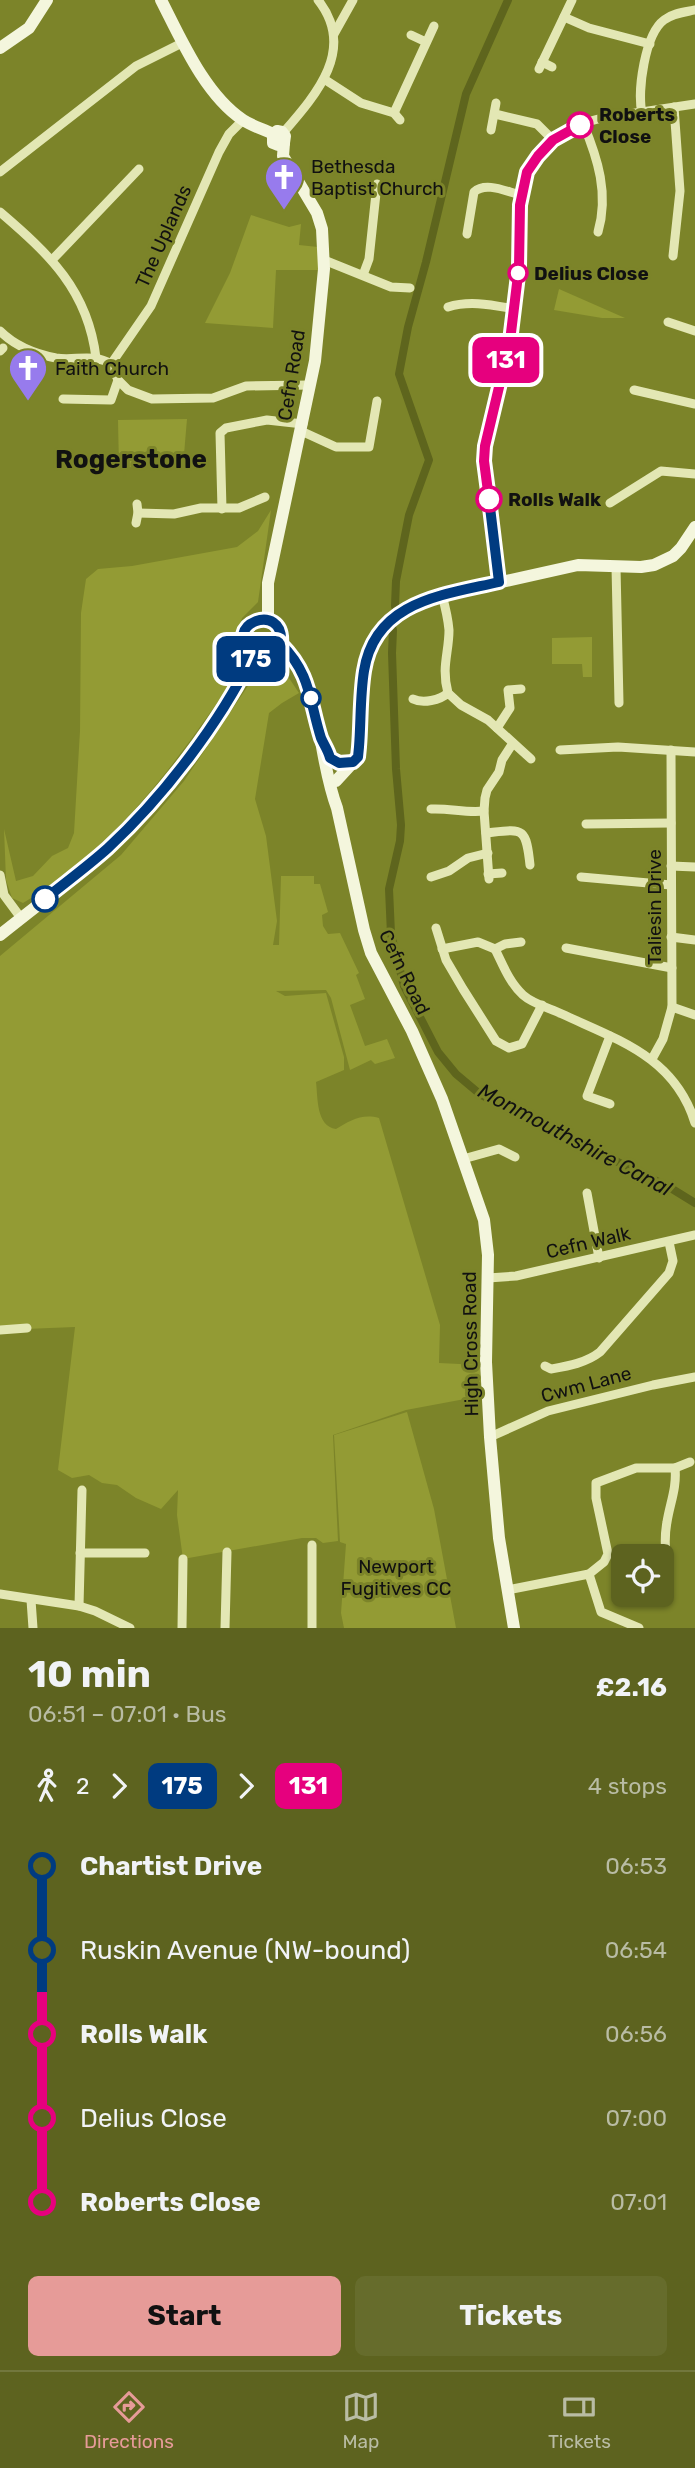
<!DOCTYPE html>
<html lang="en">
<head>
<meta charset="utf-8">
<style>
  body { margin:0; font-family:Rubik,sans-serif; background:#666c2c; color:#f1f3f6; height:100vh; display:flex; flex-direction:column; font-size:26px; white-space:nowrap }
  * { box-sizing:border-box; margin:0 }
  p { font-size:23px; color:#b9bca4 }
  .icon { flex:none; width:38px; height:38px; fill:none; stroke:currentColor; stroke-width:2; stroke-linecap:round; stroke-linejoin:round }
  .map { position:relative; height:1628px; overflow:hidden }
  .side { display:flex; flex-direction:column; background:#5d631f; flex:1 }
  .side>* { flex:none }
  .badge { padding:0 14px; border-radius:10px; font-size:24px; line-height:46px }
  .controls { position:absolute; left:611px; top:1544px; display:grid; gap:14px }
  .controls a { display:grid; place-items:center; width:63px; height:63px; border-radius:10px; background:#5d631f; box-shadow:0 2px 5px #0004; font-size:35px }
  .map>.badge { position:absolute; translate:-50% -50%; box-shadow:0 0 0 4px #fff }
  .legs { display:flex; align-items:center; gap:10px; height:77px; padding:0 28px; font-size:23px }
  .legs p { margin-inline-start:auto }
  .head { display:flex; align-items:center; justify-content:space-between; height:119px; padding:0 28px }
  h1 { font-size:38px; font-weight:700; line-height:52px }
  .action { display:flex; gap:14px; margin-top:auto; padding:14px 28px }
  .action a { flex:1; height:80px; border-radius:10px; background:#e69b98; color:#111; font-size:28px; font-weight:700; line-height:80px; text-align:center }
  .action a+a { background:#666c2c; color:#f1f3f6 }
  ul { padding:0 28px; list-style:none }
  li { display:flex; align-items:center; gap:24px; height:84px; font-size:26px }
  li i { display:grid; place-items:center; width:10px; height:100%; margin:0 9px; background:currentColor }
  li i::after { content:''; width:18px; height:18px; margin:-9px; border:5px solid; border-radius:50%; background:#5d631f }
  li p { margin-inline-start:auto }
  li:first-child i { background:linear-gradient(#0000 50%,currentColor 0) }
  li:last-child i { background:linear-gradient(currentColor 50%,#0000 0) }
  .tab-bar { display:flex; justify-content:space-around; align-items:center; height:98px; border-top:2px solid #72773d; background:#5d631f; font-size:19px; color:#b9bca4 }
  .tab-bar a { display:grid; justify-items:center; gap:4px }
  .tab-bar .on { color:#e69b98 }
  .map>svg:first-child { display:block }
  .green { fill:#939b34 }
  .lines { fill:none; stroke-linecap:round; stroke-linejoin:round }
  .canal { stroke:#5e651d; stroke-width:8 }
  .street { stroke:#e3e7b4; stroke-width:9 }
  .secondary { stroke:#f4f6dd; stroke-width:12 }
  .line-1-casing { stroke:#fff; stroke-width:16 }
  .line-2-casing { stroke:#fff; stroke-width:16 }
  .line-1 { stroke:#003b80; stroke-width:10 }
  .line-2 { stroke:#e6007e; stroke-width:10 }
  .stop-2-dot { fill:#fff; stroke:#e6007e; stroke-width:3.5 }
  .stop-1-dot { fill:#fff; stroke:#003b80; stroke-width:3.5 }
  .labels { text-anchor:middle; stroke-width:6; stroke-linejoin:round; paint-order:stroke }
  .stop-label { font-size:19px; font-weight:bold; fill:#111; stroke:#7c8429; text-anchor:start }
  .poi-label { font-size:19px; fill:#111; stroke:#7c8429; text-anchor:start }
  .street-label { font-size:19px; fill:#111; stroke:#7c8429 }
  .park-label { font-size:19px; fill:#111; stroke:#7c8429 }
  .water-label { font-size:21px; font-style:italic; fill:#111; stroke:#7c8429 }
  .district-label { font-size:26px; font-weight:bold; fill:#111; stroke:#7c8429 }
</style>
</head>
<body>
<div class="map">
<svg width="695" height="1628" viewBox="0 0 695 1628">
  <rect width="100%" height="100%" fill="#7c8429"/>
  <g class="green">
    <polygon points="251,215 289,227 301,224 299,245 318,247 320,270 276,270 273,328 205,323 230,273"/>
    <polygon points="559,289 625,318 602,318 554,310"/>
    <polygon points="187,419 183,466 119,467 118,420"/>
    <path d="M271 510 258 602 242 618 234 646 236 657 243 666C179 757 121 845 23 903L12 898 6 880 4 829 16 881 33 876 52 856 68 848 74 833 80 731 81 613 86 579 98 569 132 566 237 547 258 531Z"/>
    <polygon points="592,637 592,677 583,677 582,664 552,664 552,638"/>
    <path d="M279 668 287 675 299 693 282 703 269 713 255 799 266 836 277 921 273 945H279L281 876H314V884H320L328 912 322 915 323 926 328 934 340 933 359 973 356 975 365 999 350 1005 365 1046 387 1039 395 1058 375 1064 371 1060 350 1070 331 998 326 990 276 991 285 996 326 993 344 1057V1070L316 1082C318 1098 316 1126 336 1129 349 1121 362 1113 379 1118L440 1325 439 1363 480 1365 481 1396 406 1410 333 1435 338 1541 323 1543 316 1538H302L183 1559 177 1515 178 1490 161 1509 136 1498 117 1485 102 1483 89 1475 72 1478 58 1470 75 1327 0 1330V956L121 855 184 781 256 674Z"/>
    <polygon points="407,1412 434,1509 456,1628 344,1628 341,1613 346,1544 340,1542 334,1435"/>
  </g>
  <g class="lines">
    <g class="canal">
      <polyline points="395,606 396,581 409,515 429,460 399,374 408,327 426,262 466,94 508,0"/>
      <polyline points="393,630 392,653 396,769 401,825 400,841 389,889 391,934 404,986 438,1052 456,1074 481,1095 669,1187 695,1203"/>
    </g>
    <g class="street">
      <polyline points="564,17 589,28 650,44"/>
      <polyline points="334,34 353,0"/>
      <polyline points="411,35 426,42"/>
      <polyline points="542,62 552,67"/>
      <polyline points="539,69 572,0"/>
      <polyline points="324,79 361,103 394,113 400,120"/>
      <polyline points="394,113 434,26"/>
      <path d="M642 113C637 91 645 34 664 20 673 13 685 12 695 10"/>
      <polyline points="495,114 537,124 553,140"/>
      <path d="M583 123C598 159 609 194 598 232"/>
      <polyline points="491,130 496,103"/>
      <path d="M283 133C316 95 357 49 318 0"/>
      <polyline points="0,172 136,66 182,43"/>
      <path d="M0 212C49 254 88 290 96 358"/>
      <path d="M467 234 474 192C486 181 507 192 521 195"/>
      <polyline points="673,256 680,191 674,107"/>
      <polyline points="52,260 139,169"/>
      <polyline points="324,260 391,287 410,288"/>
      <polyline points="363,275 369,259 377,184"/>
      <path d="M448 307C470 300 492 305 515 309"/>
      <polyline points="668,322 695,331"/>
      <path d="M0 331C15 346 35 354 56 358 75 361 93 353 111 364"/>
      <polyline points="0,351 3,348"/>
      <polyline points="111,364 151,306 219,152 229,134 243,120"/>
      <polyline points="111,364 118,380 128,390 152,399 213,398 246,386 310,385"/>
      <polyline points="634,390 695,404"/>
      <polyline points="63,399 111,400 118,380"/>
      <polyline points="301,431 336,447 369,447 377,401"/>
      <polyline points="610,503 661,471 695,474"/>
      <polyline points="222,509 220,433 226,428 267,420 303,424"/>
      <polyline points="138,513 174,514 201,508 239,508 265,497"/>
      <polyline points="136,523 138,513 137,504"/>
      <polyline points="616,567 619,703"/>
      <polyline points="499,582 484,461 488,428 510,341 519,267 520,205 527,171 538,156 553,140 583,123 602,118 695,104"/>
      <path d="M442 595C445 606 448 618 449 630 449 653 441 667 448 693"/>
      <path d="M413 699C423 704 440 700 448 693L461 705 488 720 531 759"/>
      <polyline points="497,728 510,708 508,690 521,689"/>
      <polyline points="560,750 618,747 695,752"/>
      <path d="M431 809C450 808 465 813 484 811"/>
      <polyline points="586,824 671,823"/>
      <path d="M486 833C523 829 526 826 530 865"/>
      <polyline points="671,866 695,867"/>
      <polyline points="488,874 502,873"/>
      <polyline points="0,875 4,895 21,918"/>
      <polyline points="431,877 449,871 468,858 488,853"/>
      <polyline points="581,877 671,885"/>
      <polyline points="489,879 484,811 485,798 487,790 499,772 502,760 513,743"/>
      <polyline points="436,928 446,960 463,989 496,1041 509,1048 522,1044 542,1005"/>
      <polyline points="671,937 695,940"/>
      <polyline points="566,948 672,968"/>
      <polyline points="442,949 478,942 495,949 505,944 521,942"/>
      <path d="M495 949C503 965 509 982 523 995 533 1004 549 1008 562 1014 618 1040 675 1057 695 1123"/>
      <polyline points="672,1007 695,1015"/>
      <polyline points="652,1059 663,1039 672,1007 671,750"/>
      <polyline points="610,1104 587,1096 610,1036"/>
      <polyline points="463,1159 499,1149 515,1157"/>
      <polyline points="587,1193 599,1258"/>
      <polyline points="488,1278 516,1276 695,1235"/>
      <polyline points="0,1330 27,1328"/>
      <path d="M545 1366 551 1369C568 1366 586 1363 600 1352L669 1273 673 1261 669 1242"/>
      <polyline points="490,1437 548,1411 653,1385 695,1377"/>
      <polyline points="80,1553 145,1553"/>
      <path d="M667 1566C665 1551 664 1537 667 1522 670 1503 677 1488 675 1468"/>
      <polyline points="589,1574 601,1612 639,1628"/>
      <polyline points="507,1590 589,1574 604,1562 608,1554 596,1498 596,1483 636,1468 675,1468 690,1462"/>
      <polyline points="0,1594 79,1606 95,1611 130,1628"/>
      <polyline points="31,1600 33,1628"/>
      <polyline points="79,1606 82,1490"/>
      <polyline points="182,1628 183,1559"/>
      <polyline points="225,1628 227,1552"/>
      <polyline points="312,1628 312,1545"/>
    </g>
    <g class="secondary">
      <path d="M161 0C181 39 205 95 243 120 252 126 263 129 273 134L277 131 282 132 285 136 284 143 278 145 273 143V134"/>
      <polyline points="0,48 29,28 47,0"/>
      <circle cx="262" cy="638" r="19"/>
      <polyline points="268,620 268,583 315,361 324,269 322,229 317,213 283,156 284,143"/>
      <path d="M281 644C324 688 316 753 337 808L364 930 371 953 412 1031 442 1099 484 1220 488 1255 486 1362 490 1437 499 1538 514 1628"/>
      <polyline points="330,758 339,763 353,762"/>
      <polyline points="336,781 358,757 362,685 368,653 380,632 399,613 426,599 578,565 641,567 654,565 673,556 681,548 695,527"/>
      <path d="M0 935C35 907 71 880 105 851 157 806 223 718 253 655"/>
    </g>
  </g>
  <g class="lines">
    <g class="line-1-casing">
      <path id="line-1" d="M45 899C66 882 88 866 108 848 163 797 220 723 253 655 218 625 285 599 281 644 311 674 309 700 321 738 324 745 328 750 330 758L339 763 353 762 358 757 359 747C361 722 360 696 364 671 375 601 443 595 499 582L489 499"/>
    </g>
    <g class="line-2-casing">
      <polyline id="line-2" points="489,499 484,461 485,446 510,341 519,267 520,205 527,172 538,156 553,140 580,125"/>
    </g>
    <use href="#line-1" class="line-1"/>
    <use href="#line-2" class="line-2"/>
  </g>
  <defs>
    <g id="church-pin" transform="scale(2.0125)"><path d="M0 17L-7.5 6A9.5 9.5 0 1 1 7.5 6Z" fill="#977bed" stroke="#7c8429"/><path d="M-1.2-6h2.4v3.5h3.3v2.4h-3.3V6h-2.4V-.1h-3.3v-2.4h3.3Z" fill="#fff"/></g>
  </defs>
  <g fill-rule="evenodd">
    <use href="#church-pin" x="284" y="177"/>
    <use href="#church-pin" x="28" y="368"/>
  </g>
  <g class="stop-2-dot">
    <circle cx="580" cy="125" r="12"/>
    <circle cx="518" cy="273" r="9"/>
    <circle cx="489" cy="499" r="12"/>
  </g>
  <g class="stop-1-dot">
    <circle cx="311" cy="698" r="9"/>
    <circle cx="45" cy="899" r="12"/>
  </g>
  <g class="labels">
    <g class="stop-label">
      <text x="599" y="121">Roberts<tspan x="599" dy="22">Close</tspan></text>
      <text x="534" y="280">Delius Close</text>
      <text x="508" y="506">Rolls Walk</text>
    </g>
    <g class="poi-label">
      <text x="311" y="173">Bethesda<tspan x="311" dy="22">Baptist Church</tspan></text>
      <text x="55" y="375">Faith Church</text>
    </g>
    <g class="street-label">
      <text transform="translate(163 236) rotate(-66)" y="7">The Uplands</text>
      <text transform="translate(291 375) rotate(-81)" y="7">Cefn Road</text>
      <text transform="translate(654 907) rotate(-90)" y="7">Taliesin Drive</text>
      <text transform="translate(405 972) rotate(64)" y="7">Cefn Road</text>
      <text transform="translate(588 1242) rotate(-13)" y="7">Cefn Walk</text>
      <text transform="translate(470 1344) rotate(-91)" y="7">High Cross Road</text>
      <text transform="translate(586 1384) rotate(-15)" y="7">Cwm Lane</text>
    </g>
    <g class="park-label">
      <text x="396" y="1573">Newport<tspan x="396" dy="22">Fugitives CC</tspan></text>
    </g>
    <g class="water-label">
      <text transform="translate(575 1140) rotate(28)" y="7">Monmouthshire Canal</text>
    </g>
    <g class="district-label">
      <text x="131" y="468">Rogerstone</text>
    </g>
  </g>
</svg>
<div class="controls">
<a><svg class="icon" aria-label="locate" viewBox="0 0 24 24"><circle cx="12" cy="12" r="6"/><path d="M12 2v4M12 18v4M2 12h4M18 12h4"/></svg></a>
</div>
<b class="badge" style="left:251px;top:659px;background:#003b80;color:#fff">175</b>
<b class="badge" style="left:506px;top:360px;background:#e6007e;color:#fff">131</b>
</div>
<section class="side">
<div class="head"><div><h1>10 min</h1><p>06:51 – 07:01 · Bus</p></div><b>£2.16</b></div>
<div class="legs"><svg class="icon" aria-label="walk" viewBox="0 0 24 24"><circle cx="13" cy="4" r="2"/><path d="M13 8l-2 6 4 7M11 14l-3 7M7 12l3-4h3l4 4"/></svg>2<svg class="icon" aria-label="forward" viewBox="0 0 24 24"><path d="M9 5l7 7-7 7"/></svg><b class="badge" style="background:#003b80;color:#fff">175</b><svg class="icon" aria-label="forward" viewBox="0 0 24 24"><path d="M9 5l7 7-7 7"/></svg><b class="badge" style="background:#e6007e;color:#fff">131</b><p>4 stops</p></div>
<ul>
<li><i style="color:#003b80"></i><b>Chartist Drive</b><p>06:53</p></li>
<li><i style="color:#003b80"></i><span>Ruskin Avenue (NW-bound)</span><p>06:54</p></li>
<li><i style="color:#e6007e"></i><b>Rolls Walk</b><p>06:56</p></li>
<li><i style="color:#e6007e"></i><span>Delius Close</span><p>07:00</p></li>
<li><i style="color:#e6007e"></i><b>Roberts Close</b><p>07:01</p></li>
</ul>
<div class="action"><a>Start</a><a>Tickets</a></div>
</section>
<nav class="tab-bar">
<a class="on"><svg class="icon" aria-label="directions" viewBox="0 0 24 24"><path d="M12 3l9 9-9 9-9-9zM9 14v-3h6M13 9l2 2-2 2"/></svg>Directions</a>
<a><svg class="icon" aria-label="map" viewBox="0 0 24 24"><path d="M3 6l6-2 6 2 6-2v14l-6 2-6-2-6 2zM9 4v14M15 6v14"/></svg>Map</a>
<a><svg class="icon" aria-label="tickets" viewBox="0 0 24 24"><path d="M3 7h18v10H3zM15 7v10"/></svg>Tickets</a>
</nav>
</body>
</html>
